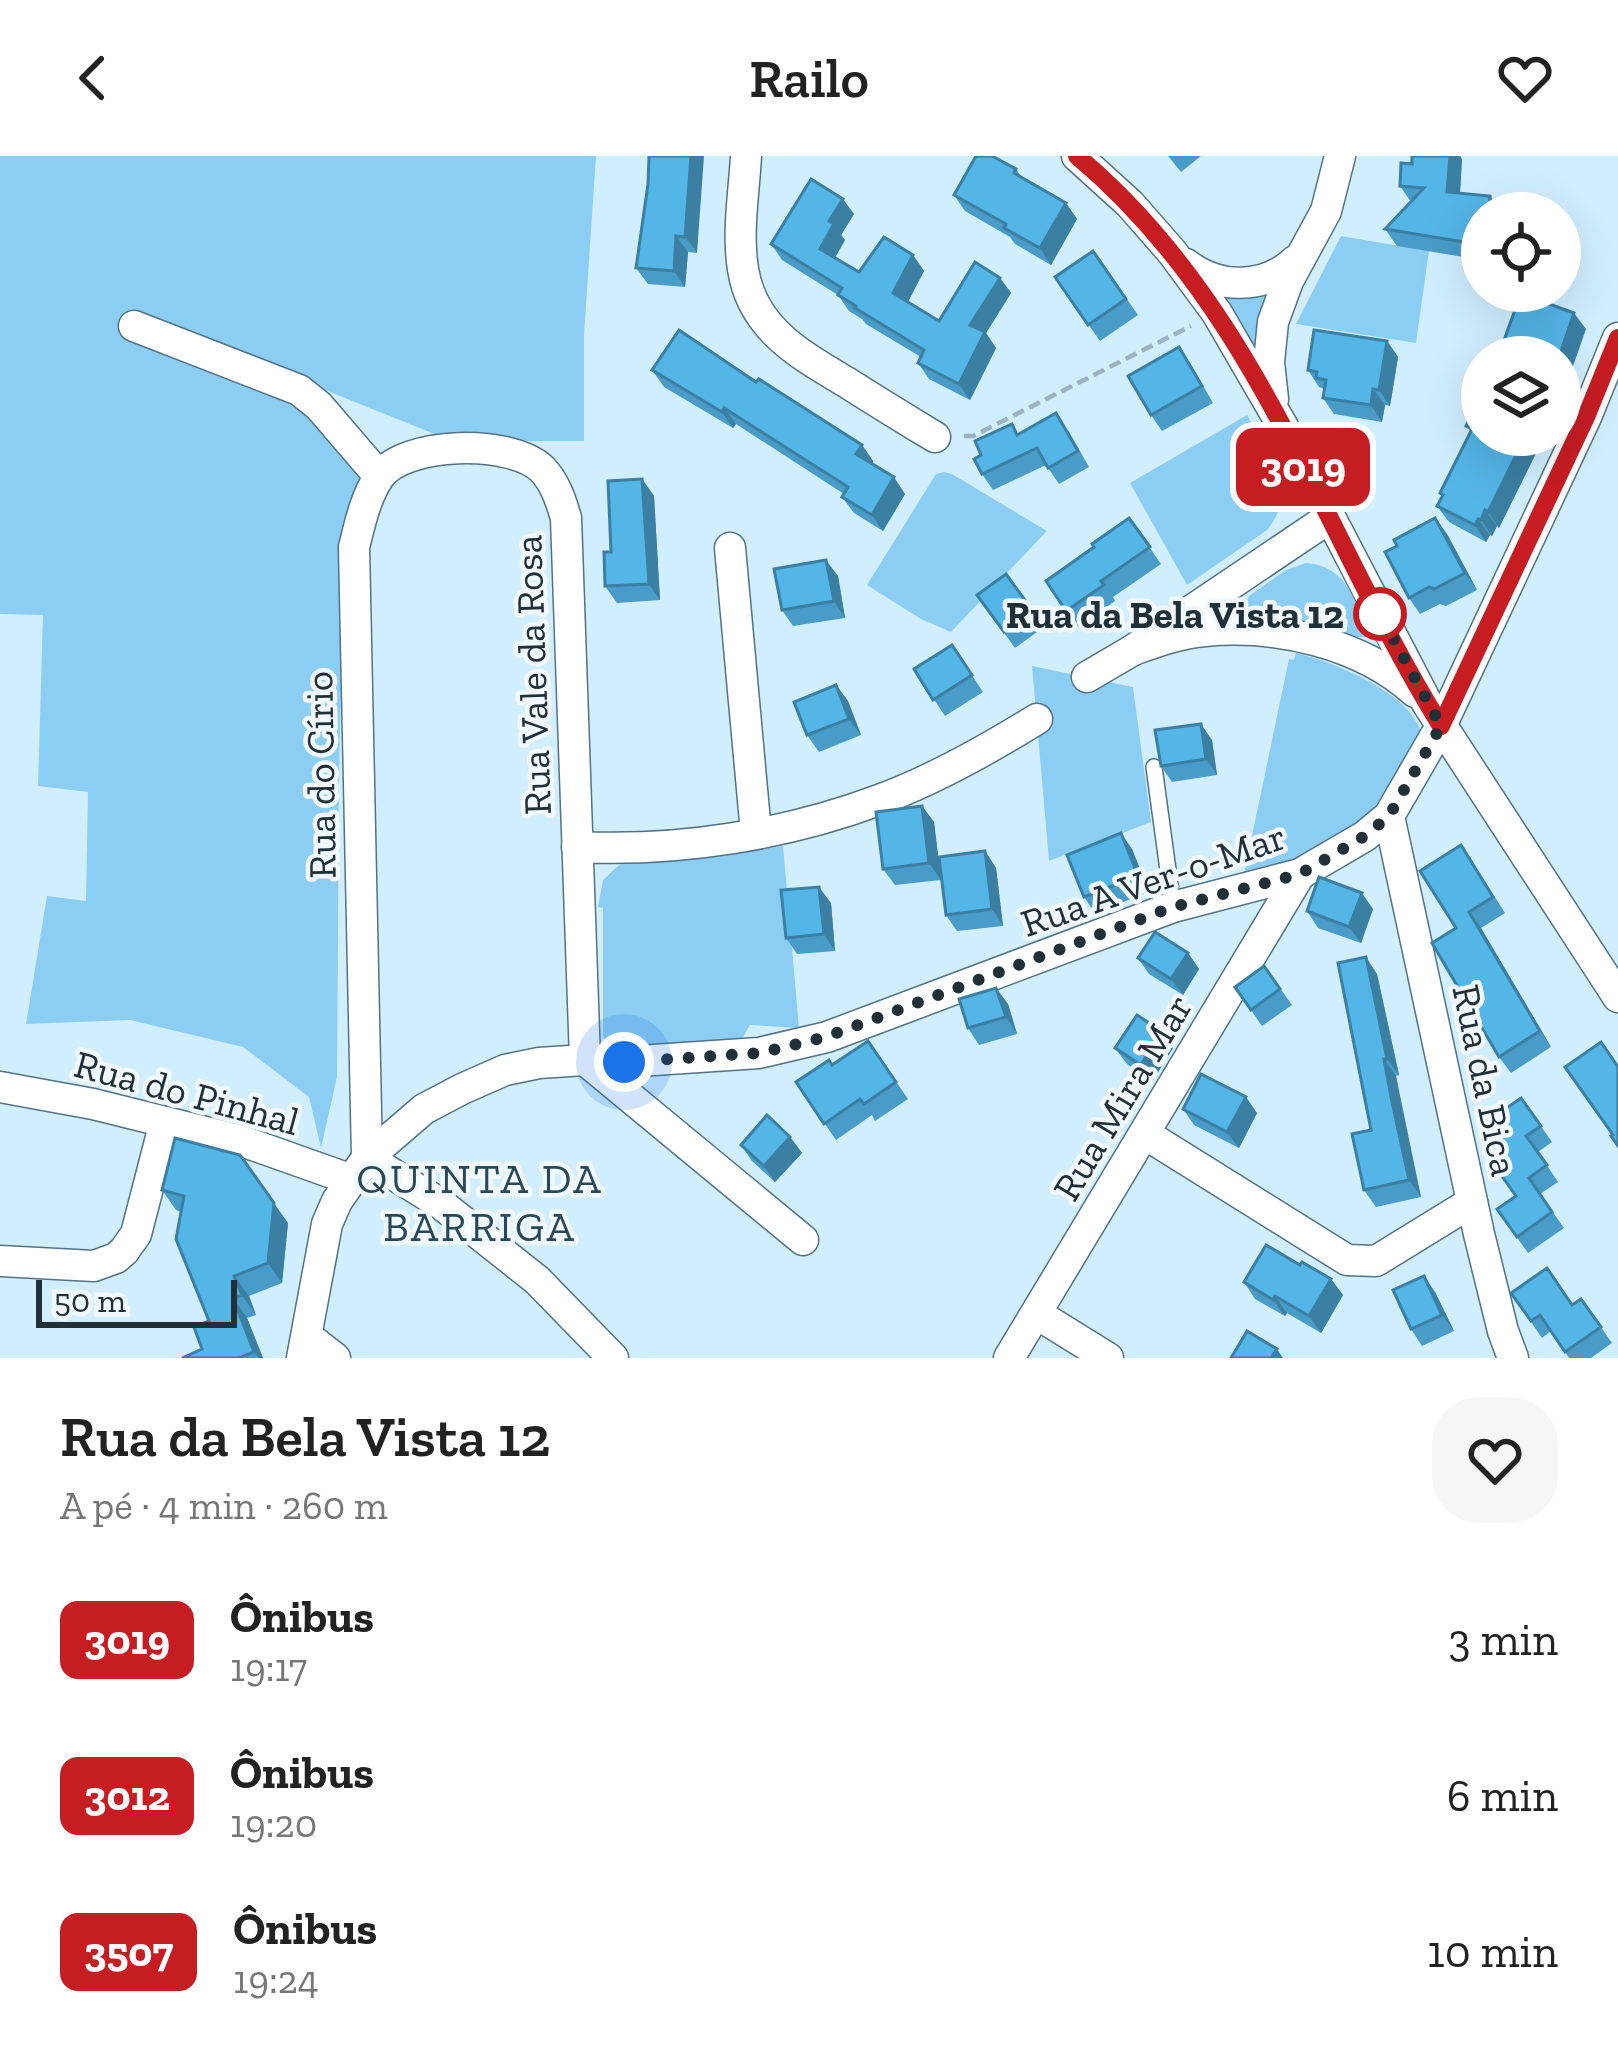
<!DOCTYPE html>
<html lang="pt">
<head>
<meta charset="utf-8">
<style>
  body { margin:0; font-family:"Zilla Slab",serif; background:#f6f6f6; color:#222; height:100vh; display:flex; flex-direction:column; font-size:45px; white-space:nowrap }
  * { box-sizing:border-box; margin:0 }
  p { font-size:39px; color:#767676 }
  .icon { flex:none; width:66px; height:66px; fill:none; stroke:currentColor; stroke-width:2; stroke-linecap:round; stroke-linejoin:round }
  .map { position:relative; height:1202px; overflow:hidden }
  .details { display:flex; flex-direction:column; background:#fff; flex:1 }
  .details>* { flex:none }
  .badge { padding:0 24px; border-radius:18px; font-size:42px; line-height:78px }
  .controls { position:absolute; left:1461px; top:36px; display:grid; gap:24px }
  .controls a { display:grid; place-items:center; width:120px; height:120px; border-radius:50%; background:#fff; box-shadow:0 12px 48px #0002; font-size:60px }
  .scale { position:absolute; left:36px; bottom:30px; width:201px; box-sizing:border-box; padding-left:12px; border:6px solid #212f37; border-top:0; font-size:33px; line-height:42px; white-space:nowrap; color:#212f37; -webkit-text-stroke:9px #f0f8fc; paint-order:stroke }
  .you { position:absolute; width:60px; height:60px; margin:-30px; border:9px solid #fff; border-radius:50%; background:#1a73e8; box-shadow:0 0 0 18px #1a73e833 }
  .map>.badge { position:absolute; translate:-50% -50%; box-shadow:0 0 0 6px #fff }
  .round { display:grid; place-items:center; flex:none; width:126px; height:126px; border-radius:48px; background:#f6f6f6 }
  .overview { display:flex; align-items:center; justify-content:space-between; height:204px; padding:0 60px }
  h1 { font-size:57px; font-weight:600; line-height:90px }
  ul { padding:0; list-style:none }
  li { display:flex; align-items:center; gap:36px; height:156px; padding:0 60px }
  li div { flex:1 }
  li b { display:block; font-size:45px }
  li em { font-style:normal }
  li .badge { min-width:132px; font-weight:700; text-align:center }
  header { display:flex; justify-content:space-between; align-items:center; height:156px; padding:0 60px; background:#fff; font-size:54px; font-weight:600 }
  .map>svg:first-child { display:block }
  .green { fill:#8ccef3 }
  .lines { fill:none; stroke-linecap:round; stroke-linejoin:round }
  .service-casing { stroke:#527285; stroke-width:18 }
  .minor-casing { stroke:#527285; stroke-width:33 }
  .path { stroke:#9cb4c2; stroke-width:4.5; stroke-dasharray:12 6; stroke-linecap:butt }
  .service { stroke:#fff; stroke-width:15 }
  .minor { stroke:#fff; stroke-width:30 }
  .wall { fill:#489cc7 }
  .shaded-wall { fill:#3b7fa2 }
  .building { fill:#54b5e7; stroke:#3b7fa2; stroke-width:3 }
  .line-casing { stroke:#fff; stroke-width:27 }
  .line { stroke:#c61d23; stroke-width:18 }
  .walk { stroke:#212f37; stroke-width:12; stroke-dasharray:0 21.6 }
  .stop-dot { fill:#fff; stroke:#c61d23; stroke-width:6 }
  .labels { text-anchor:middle; stroke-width:9; stroke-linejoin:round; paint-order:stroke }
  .stop-label { font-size:39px; font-weight:bold; fill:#212f37; stroke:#f0f8fc; text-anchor:end }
  .street-label { font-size:39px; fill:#212f37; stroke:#f0f8fc }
  .neighbourhood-label { font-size:42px; letter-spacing:3px; fill:#29495a; stroke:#f0f8fc }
</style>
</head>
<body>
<header><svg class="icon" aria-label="back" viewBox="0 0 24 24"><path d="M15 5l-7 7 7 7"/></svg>Railo<svg class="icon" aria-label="heart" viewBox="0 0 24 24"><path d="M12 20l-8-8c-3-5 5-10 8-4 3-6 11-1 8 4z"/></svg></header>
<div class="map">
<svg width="1618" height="1202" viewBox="0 0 1618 1202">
  <rect width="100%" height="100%" fill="#d1eeff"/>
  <g class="green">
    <polygon points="0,0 596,0 584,179 584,285 452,285 128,155 119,176 305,246 361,324 344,368 339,627 337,921 321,992 309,941 243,891 130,864 26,868 47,740 86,745 88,636 38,630 43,459 0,458"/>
    <polygon points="1341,80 1429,95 1416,187 1296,168"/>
    <polygon points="1272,134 1258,195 1222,138"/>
    <path d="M1247 259C1268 297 1301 333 1267 374L1187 429 1130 327Z"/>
    <polygon points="944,316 952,318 1047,375 951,476 921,463 867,429 936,318"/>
    <path d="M1306 407C1344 410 1353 440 1370 470L1367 481H1355L1306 465 1250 455 1246 445 1249 440 1286 414Z"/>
    <path d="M1296 497C1334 506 1406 535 1420 573L1410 597 1380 644 1362 664 1286 711 1244 718 1289 503 1294 504Z"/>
    <polygon points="1032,510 1133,531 1151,666 1049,705"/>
    <polygon points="783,690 799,872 750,869 743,881 736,885 611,891 603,881 603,752 598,751 603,724 619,709 630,705 721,700"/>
  </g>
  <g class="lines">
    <g class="service-casing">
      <polyline id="service" points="1154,611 1173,751"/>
    </g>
    <g class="minor-casing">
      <g id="minor">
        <path d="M746 0C744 37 737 76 743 113 752 172 799 198 846 226 876 245 905 263 935 281"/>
        <polyline points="1077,0 1130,48 1172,96 1217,157 1282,269 1427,547 1618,841"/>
        <path d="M1186 108C1219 134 1265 133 1295 105"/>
        <polyline points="134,170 299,234 319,250 379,320"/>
        <polyline points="1273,243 1269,206 1273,166 1288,125 1326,55 1340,0"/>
        <polyline points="730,392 756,677"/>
        <path d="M1133 494C1156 486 1180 477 1205 475 1276 468 1361 487 1415 536"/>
        <polyline points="1087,521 1133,494 1329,362"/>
        <polyline points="1389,660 1479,1078 1503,1175 1513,1202"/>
        <path d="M577 691C678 696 785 679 879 644 934 624 987 594 1037 563"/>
        <polyline points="0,931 93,948 242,985 352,1024"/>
        <polyline points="1145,978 1347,1104 1376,1105 1472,1046"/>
        <path d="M367 1002 354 391C360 368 365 342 379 321 404 285 511 283 542 313 555 326 561 345 566 362L585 904 803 1084"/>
        <polyline points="367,1002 441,1048 537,1124 613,1202"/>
        <polyline points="0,1105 94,1110 116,1102 124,1095 136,1078 165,966"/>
        <polyline points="1037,1158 1108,1202"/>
        <polyline points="308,1181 335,1202"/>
        <polyline points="302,1202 327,1068 337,1045 367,1002 424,953 462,933 505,914 539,907 585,904 624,906 759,897 827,881 1173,751 1300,718 1365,680 1389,660 1441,570 1586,261 1618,182"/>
        <polyline points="1009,1202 1300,718"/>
      </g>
    </g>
    <polyline class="path" points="964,280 973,280 1191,170"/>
    <use href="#service" class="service"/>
    <use href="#minor" class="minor"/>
  </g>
  <g class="wall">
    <polygon points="1168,0 1201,0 1181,16"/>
    <polygon points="1462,3 1460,37 1490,40 1502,57 1482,57 1482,104 1397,90 1385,73 1411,46 1400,30 1412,8"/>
    <polygon points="1016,13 1022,22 1066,47 1077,63 1051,109 1015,88 1010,81 965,55 954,39"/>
    <polygon points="648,28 697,97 688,96 685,131 648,128 636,112"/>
    <polygon points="854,58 841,79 845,84 835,102 859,116 913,99 924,115 908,146 939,165 1000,122 1011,137 986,177 996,192 970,244 929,223 918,207 921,201 866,168 862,163 849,155 838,139 782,104 771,88"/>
    <polygon points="1093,95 1138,159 1100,185 1055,121"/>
    <polygon points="1387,185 1398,201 1390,250 1385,249 1382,266 1334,258 1323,242 1324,233 1319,231 1308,214"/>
    <polygon points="1190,207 1213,247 1162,275 1151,259"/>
    <polygon points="652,214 756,226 862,289 873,305 872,308 905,338 883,375 854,357 842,341 844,338 736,268 733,272 664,231"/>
    <polygon points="1466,270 1482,279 1545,279 1499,372 1497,370 1492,380 1490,379 1486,386 1449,366 1437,350 1442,340 1440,337 1471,276"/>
    <polygon points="1068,274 1089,311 1059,328 1046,309 993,334 982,318 1019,278"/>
    <polygon points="642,323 654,340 660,444 617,447 605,430 611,396"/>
    <polygon points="1129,362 1161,408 1113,441 1115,445 1078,471 1046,425 1094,391"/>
    <polygon points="1435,362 1447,378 1477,434 1446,450 1440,448 1420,458 1409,442 1397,390"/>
    <polygon points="1006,418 1044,471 1015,492 977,439"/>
    <polygon points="838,420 845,462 793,470 782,454"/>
    <polygon points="952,489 983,536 945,560 914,513"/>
    <polygon points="836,529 848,545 861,579 819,596 807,579"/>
    <polygon points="1212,584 1217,619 1172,626 1161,610"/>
    <polygon points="922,650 934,666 941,724 895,729 883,713"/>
    <polygon points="1132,693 1149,736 1095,757 1084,741"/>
    <polygon points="985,695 996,712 1003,770 957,775 946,759"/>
    <polygon points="1472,705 1505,757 1481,772 1551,891 1511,917 1499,901 1456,772"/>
    <polygon points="831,747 835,795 797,798 786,782"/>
    <polygon points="1373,753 1361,787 1318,772 1307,755"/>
    <polygon points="1188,797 1199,813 1183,839 1149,818 1138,802"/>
    <polygon points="1264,810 1292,849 1262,870 1235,831"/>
    <polygon points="1377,818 1399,919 1396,920 1403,963 1421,1041 1376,1051 1364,1034 1371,974"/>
    <polygon points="996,832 1008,848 1017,878 979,889 968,872"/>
    <polygon points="868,885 908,943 875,965 872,959 836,984 796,926 832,909"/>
    <polygon points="1115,892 1173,892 1152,926 1127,908"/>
    <polygon points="1521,942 1552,986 1538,996 1558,1026 1540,1038 1564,1072 1528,1097 1497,1053 1516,1040"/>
    <polygon points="1183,953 1257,957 1239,992 1194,969"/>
    <polygon points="790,981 802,997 775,1026 752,1005 741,989"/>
    <polygon points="162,1034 288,1067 282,1127 249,1140 256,1159 247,1162 263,1202 182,1202 202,1193 209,1165 181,1056 176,1054"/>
    <polygon points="1300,1109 1331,1123 1343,1139 1321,1177 1287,1157 1285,1160 1255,1143 1244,1126"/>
    <polygon points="1435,1136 1454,1175 1422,1190 1411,1173"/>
    <polygon points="1511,1137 1572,1149 1581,1143 1612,1187 1591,1202 1569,1202 1551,1175 1542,1182"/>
  </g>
  <g class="shaded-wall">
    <polygon points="691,0 704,0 697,97 685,81"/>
    <polygon points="1450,0 1460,0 1462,3 1459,53 1447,36"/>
    <polygon points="1490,40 1502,57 1489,57"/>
    <polygon points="843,43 854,58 841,79 845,84 831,108 820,93 829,65"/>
    <polygon points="1066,47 1077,63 1051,109 1040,92"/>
    <polygon points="676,80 688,96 685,131 674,115"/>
    <polygon points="913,99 924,115 904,153 893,137"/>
    <polygon points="1000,122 1011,137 986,177 996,192 970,244 959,228 970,169"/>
    <polygon points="1574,157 1586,173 1565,233 1560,226 1559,201"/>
    <polygon points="1387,185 1398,201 1390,250 1379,234"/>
    <polygon points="1373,233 1385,249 1382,266 1371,249"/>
    <polygon points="724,252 736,268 733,272 722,256"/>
    <polygon points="1526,279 1545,279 1499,372 1488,356"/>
    <polygon points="862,289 873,305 867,314 856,298"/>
    <polygon points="894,321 905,338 883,375 872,359"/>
    <polygon points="642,323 654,340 660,444 649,428"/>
    <polygon points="1485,354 1497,370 1492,380 1481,364"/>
    <polygon points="1435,362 1447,378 1477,434 1465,417"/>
    <polygon points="1478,363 1490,379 1486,386 1475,369"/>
    <polygon points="826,404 838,420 845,462 834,445"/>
    <polygon points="836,529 848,545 861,579 849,563"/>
    <polygon points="1201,568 1212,584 1217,619 1206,603"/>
    <polygon points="922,650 934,666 941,724 929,707"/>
    <polygon points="1121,677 1132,693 1149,736 1138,720"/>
    <polygon points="985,695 996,712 1003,770 992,753"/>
    <polygon points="819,731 831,747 835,795 824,778"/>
    <polygon points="1362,737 1373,753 1361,787 1349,771"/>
    <polygon points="1469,756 1481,772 1551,891 1540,875"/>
    <polygon points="1188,797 1199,813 1183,839 1171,823"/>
    <polygon points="1366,801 1377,818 1399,919 1387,903"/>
    <polygon points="996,832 1008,848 1017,878 1006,861"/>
    <polygon points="1161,875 1173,892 1152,926 1141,909"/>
    <polygon points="1384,903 1396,920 1421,1041 1409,1024"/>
    <polygon points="1246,941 1257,957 1239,992 1227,976"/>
    <polygon points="790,981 802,997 775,1026 764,1010"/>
    <polygon points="274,1047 288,1067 282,1127 268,1107"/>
    <polygon points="234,1120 249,1140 256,1159 242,1139"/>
    <polygon points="1424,1120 1435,1136 1454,1175 1442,1159"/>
    <polygon points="1331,1123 1343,1139 1321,1177 1309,1160"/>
    <polygon points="1275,1140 1287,1157 1285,1160 1273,1144"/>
    <polygon points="233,1142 247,1162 263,1202 259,1202 254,1196"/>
    <polygon points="1277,1193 1283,1202 1271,1202"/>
  </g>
  <g class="building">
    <polygon points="649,0 691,0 685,81 676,80 674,115 636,112 648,28"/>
    <polygon points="976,0 992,0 1016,13 1014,17 1066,47 1040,92 1004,72 1006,68 954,39"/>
    <polygon points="1412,0 1450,0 1447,36 1490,40 1489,57 1482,57 1482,89 1385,73 1424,32 1400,30 1401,7 1412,8"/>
    <polygon points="811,23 843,43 829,65 834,68 820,93 859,116 884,81 913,99 893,137 939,165 975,106 1000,122 970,169 985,176 959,228 918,207 924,194 855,152 856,150 838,139 842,132 771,88"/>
    <polygon points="1093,95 1126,143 1088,169 1055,121"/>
    <polygon points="1524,139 1574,157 1559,201 1509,201 1499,198 1520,140"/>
    <polygon points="679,174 756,226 759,223 862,289 856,298 894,321 872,359 842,341 848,331 724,252 722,256 652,214"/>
    <polygon points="1314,174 1387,185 1379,234 1373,233 1371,249 1323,242 1326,224 1316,222 1317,216 1308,214"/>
    <polygon points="1179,191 1202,230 1151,259 1128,220"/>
    <polygon points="1482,236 1482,279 1526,279 1488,356 1485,354 1481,364 1478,363 1475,369 1437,350 1443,339 1440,337 1472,273 1466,270"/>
    <polygon points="1056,257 1078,295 1048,312 1037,292 982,318 974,303 981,299 975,285 1012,268 1017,279"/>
    <polygon points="642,323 649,428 605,430 604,396 611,396 608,325"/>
    <polygon points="1129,362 1150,391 1101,425 1104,429 1066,455 1046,425 1094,391 1092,388"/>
    <polygon points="1435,362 1465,417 1434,433 1429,431 1409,442 1385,396 1397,390 1394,384"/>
    <polygon points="826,404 834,445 782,454 774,413"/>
    <polygon points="1006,418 1033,455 1004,476 977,439"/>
    <polygon points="952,489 972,519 933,544 914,513"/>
    <polygon points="836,529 849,563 807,579 794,546"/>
    <polygon points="1201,568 1206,603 1161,610 1155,574"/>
    <polygon points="922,650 929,707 883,713 876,656"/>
    <polygon points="1121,677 1138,720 1084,741 1067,699"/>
    <polygon points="1461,689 1493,741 1469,756 1540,875 1499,901 1432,787 1456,772 1420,715"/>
    <polygon points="985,695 992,753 946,759 939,701"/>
    <polygon points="1319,721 1362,737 1349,771 1307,755"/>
    <polygon points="819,731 824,778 786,782 781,734"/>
    <polygon points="1155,776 1188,797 1171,823 1138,802"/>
    <polygon points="1366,801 1387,903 1384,903 1392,946 1409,1024 1364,1034 1352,978 1371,974 1338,807"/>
    <polygon points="1264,810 1280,833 1251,854 1235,831"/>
    <polygon points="996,832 1006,861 968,872 959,843"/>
    <polygon points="1137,859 1161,875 1141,909 1115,892"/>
    <polygon points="868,885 896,926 864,948 860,943 824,968 796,926 829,904 832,909"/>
    <polygon points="1601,886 1618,911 1618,990 1611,980 1613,979 1565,911"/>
    <polygon points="1201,918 1246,941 1227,976 1183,953"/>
    <polygon points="1521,942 1541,970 1526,980 1547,1009 1529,1022 1552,1056 1517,1081 1497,1053 1516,1040 1492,1006 1506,996 1485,967"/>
    <polygon points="767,959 790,981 764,1010 741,989"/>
    <polygon points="175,982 240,999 274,1047 268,1107 234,1120 242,1139 233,1142 254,1196 239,1202 182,1202 202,1193 194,1171 209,1165 176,1083 184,1040 162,1034"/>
    <polygon points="1266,1089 1300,1109 1302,1106 1331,1123 1309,1160 1275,1140 1273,1144 1244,1126"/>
    <polygon points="1547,1112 1572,1149 1581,1143 1601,1171 1565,1196 1540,1159 1531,1165 1511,1137"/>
    <polygon points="1424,1120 1442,1159 1411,1173 1393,1134"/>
    <polygon points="1247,1175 1277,1193 1271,1202 1231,1202"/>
  </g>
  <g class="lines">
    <g class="line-casing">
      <path id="line" d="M1077 0C1258 151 1321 376 1441 570L1586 261 1618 182"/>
    </g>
    <use href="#line" class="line"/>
    <polyline class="walk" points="624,906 760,897 826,881 1173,751 1300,718 1365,680 1389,660 1441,570 1380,458"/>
  </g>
  <circle class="stop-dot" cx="1380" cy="458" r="24"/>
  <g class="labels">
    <g class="stop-label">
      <text x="1344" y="472">Rua da Bela Vista 12</text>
    </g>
    <g class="street-label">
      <text transform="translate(532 519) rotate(-92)" y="14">Rua Vale da Rosa</text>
      <text transform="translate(320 619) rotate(-91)" y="14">Rua do Círio</text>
      <text transform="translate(1153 723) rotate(-19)" y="14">Rua A Ver-o-Mar</text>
      <text transform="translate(1486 924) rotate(78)" y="14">Rua da Bica</text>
      <text transform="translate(187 936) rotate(15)" y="14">Rua do Pinhal</text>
      <text transform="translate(1122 941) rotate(-59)" y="14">Rua Mira Mar</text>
    </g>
    <g class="neighbourhood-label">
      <text x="480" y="1037">QUINTA DA<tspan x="480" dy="48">BARRIGA</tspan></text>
    </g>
  </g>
</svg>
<div class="controls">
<a><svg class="icon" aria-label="locate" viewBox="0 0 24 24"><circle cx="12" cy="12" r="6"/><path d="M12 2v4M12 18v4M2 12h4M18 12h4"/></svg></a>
<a><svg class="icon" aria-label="layers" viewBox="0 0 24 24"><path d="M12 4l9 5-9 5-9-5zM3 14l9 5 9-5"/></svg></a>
</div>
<div class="scale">50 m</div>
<div class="you" style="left:624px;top:906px"></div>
<b class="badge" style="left:1303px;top:311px;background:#c61d23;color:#fff">3019</b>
</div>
<section class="details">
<div class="overview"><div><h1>Rua da Bela Vista 12</h1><p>A pé · 4 min · 260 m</p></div><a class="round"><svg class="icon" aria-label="heart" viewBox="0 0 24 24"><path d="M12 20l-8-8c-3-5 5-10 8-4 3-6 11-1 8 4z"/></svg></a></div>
<ul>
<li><span class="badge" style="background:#c61d23;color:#fff">3019</span><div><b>Ônibus</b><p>19:17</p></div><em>3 min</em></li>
<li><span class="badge" style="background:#c61d23;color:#fff">3012</span><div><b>Ônibus</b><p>19:20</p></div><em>6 min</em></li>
<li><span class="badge" style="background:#c61d23;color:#fff">3507</span><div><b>Ônibus</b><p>19:24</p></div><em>10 min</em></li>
</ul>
</section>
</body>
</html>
